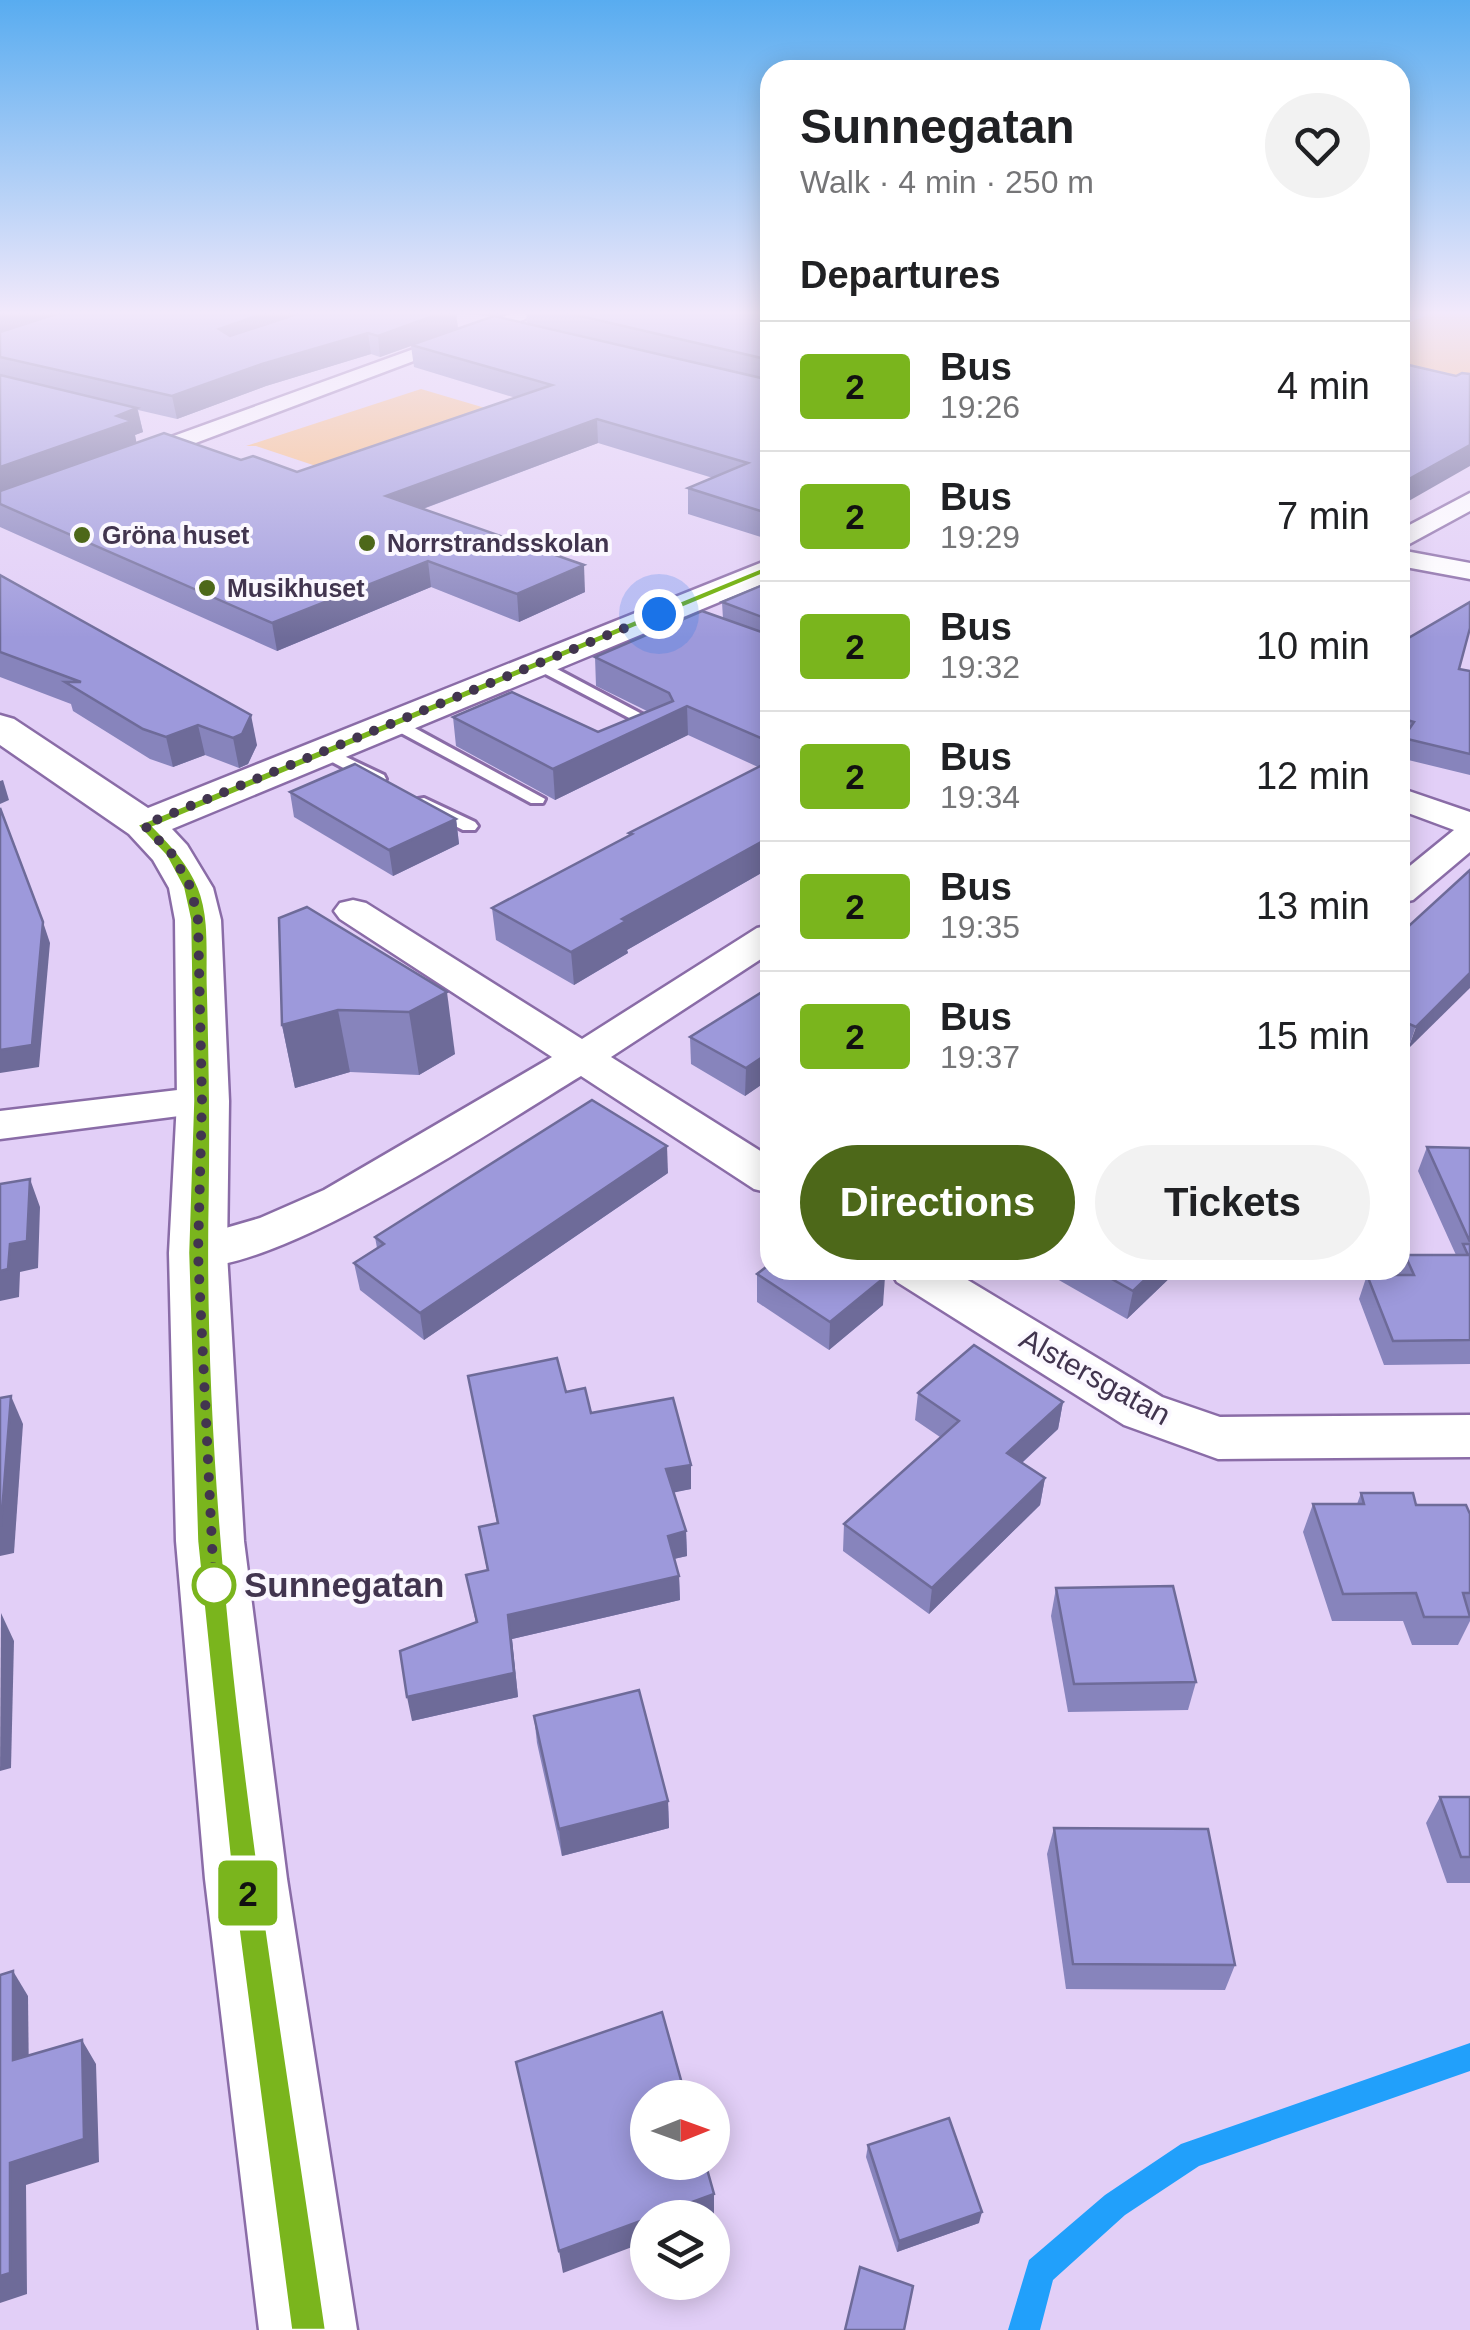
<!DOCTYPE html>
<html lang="en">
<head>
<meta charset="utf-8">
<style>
  body { margin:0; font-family:Helvetica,sans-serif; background:#f2f2f2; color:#202124; height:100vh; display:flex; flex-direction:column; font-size:38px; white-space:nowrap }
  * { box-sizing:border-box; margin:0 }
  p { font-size:32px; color:#757577 }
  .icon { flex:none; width:55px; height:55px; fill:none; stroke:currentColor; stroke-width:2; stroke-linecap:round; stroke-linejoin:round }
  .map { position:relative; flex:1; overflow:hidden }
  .details { position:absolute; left:760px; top:60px; width:650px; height:1220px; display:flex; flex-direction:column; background:#fff; border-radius:30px; box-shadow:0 5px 25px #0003 }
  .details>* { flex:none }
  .badge { padding:0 20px; border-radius:8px; font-size:35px; line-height:65px }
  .needle { width:65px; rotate:89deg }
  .controls { position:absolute; left:630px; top:2080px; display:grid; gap:20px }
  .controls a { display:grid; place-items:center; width:100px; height:100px; border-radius:50%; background:#fff; box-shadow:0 5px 25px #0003; font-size:50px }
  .you { position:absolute; width:50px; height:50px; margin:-25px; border:8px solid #fff; border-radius:50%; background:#1a73e8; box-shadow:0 0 0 15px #1a73e833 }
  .map>.badge { position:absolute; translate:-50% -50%; box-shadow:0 0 0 5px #fff }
  h2 { padding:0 40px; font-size:38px; line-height:90px }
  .round { display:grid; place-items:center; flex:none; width:105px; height:105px; border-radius:52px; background:#f2f2f2 }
  .summary { display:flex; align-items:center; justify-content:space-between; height:170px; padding:0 40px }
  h1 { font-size:48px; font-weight:600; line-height:75px }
  .button { display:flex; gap:20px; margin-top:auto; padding:20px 40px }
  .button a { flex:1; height:115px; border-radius:60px; background:#4d6819; color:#fff; font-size:40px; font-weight:600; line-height:115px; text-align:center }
  .button a+a { background:#f2f2f2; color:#202124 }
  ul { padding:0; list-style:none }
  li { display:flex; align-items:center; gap:30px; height:130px; padding:0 40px; border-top:2px solid #e0e0e0 }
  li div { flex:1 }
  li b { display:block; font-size:38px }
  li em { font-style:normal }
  li .badge { min-width:110px; font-weight:700; text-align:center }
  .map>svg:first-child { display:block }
  .green { fill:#fbba76 }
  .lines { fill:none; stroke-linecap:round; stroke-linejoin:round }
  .stream { fill:#21a0fb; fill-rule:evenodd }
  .lane-casing { stroke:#8a6ca7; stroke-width:6 }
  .street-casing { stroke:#8a6ca7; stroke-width:5 }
  .secondary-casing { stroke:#8a6ca7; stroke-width:5 }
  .lane { fill:#fff; fill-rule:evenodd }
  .street { fill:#fff; fill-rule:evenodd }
  .secondary { fill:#fff; fill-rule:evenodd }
  .wall { fill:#8784bc; fill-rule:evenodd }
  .shaded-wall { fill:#6e6b99 }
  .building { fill:#9d99db; stroke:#6e6b99; stroke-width:2.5 }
  .line { fill:#7ab51d; stroke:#fff; stroke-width:2.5 }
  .walk { stroke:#42354f; stroke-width:10; stroke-dasharray:0 18 }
  .poi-dot { fill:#4d6819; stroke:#fbf8ff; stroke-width:4 }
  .stop-dot { fill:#fff; stroke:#7ab51d; stroke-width:5 }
  .labels { text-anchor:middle; stroke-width:8; stroke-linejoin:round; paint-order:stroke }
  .far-poi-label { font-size:25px; font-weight:bold; fill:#42354f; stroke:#fbf8ff; text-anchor:start }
  .street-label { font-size:30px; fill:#42354f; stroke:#fbf8ff }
  .near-stop-label { font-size:35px; font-weight:bold; fill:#42354f; stroke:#fbf8ff; text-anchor:start }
</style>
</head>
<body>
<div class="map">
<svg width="1470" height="2330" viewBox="0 0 1470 2330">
  <rect width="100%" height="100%" fill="#e2cff7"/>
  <g class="green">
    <polygon points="1435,312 1470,312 1470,385 1400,369 1400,326"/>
    <polygon points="421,389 502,413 331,471 256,446 246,446"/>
  </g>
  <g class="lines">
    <polygon class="stream" points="1470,2043 1470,2071 1199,2166 1125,2215 1053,2280 1040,2330 1008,2330 1029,2260 1105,2195 1181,2144"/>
    <g class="lane-casing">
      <g id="lane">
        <polygon points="532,661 542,661 670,729 656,732 532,667"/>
        <polygon points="388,720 400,720 545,799 543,803 531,803 388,726"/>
        <polygon points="323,746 384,775 386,779 384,783 372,783 317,754 317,748"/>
        <polygon points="424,798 475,822 478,826 475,830 463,830 418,807 418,799"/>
      </g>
    </g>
    <g class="street-casing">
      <g id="street">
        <polygon points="516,312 544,312 137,465 121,465 117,460 121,455"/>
        <polygon points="1470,493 1470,511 1400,549 1400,530"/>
        <polygon points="1400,550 1470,563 1470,579 1400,566"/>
        <polygon points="1400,788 1470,812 1470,852 1413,900 1400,903 1400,874 1454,830 1400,810"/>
        <path d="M353 900 366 903 582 1039 757 928 770 925V953L611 1057 770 1157V1193L754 1189 581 1076C506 1121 260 1287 181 1265L174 1253 181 1241 260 1218 324 1190 552 1057 340 919 334 911 340 903Z"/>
        <polygon points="203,1087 218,1091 225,1101 218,1111 0,1139 0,1111"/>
        <polygon points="890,1270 951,1270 1162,1397 1220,1417 1470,1415 1470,1457 1218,1459 1124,1425 897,1282"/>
      </g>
    </g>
    <g class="secondary-casing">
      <polygon id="secondary" points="770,559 770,581 172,829 187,845 213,888 221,920 229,1101 227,1253 244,1541 287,1879 357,2330 259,2330 205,1879 176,1541 169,1253 177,1101 175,920 169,888 153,860 129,834 0,745 0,715 14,719 148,808"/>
    </g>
    <use href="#lane" class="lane"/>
    <use href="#street" class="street"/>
    <use href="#secondary" class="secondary"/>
  </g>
  <g class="wall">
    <path d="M0 312H516L488 316 456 313 458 329 527 323 526 312H770V540L688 514V488L713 478 598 443 423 509 585 592 519 622 431 587 277 651 0 527ZM411 346 414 367 516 398 297 472 136 443 135 435 143 432 138 410 177 419 266 386 371 354 380 357Z"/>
    <polygon points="0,575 257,745 248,764 239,768 205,755 173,767 150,759 73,711 71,704 0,677"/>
    <polygon points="770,582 770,868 627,950 628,953 574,985 496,940 492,908 629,836 629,833 758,767 688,735 555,800 456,746 453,717 598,732 647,711 596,686 595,657 723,619 722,602"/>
    <polygon points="1400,643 1459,669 1470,671 1470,775 1400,758 1403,740 1400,739"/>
    <polygon points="290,792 456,819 459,844 393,876 294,817"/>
    <polygon points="1470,870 1408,1049 1400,1045 1400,934"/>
    <polygon points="307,907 455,1054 419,1075 350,1072 295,1088 282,1025"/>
    <polygon points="770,987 770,1079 745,1096 691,1064 690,1037"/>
    <polygon points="1427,1147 1470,1148 1470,1364 1384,1365 1359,1299 1367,1275 1398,1275 1405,1255 1456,1255 1418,1171"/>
    <polygon points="668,1173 424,1340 360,1290 354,1263 377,1248 375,1237"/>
    <polygon points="1051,1270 1178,1270 1127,1319 1050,1275"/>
    <polygon points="757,1274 883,1305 829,1350 757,1302"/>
    <polygon points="468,1376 566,1392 591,1413 691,1465 691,1489 673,1492 686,1531 687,1556 674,1559 679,1576 680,1600 512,1639 518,1697 412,1721 476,1623 466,1575 487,1570 479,1527 497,1523"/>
    <polygon points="918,1393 1063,1402 1058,1429 1022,1463 1045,1478 1040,1505 929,1614 843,1551 844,1524 940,1437 915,1420"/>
    <polygon points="1361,1493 1470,1514 1470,1621 1458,1645 1412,1645 1403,1621 1332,1621 1303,1532 1313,1504 1357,1504"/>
    <polygon points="1056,1588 1196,1682 1188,1710 1068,1712 1051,1616"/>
    <polygon points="534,1716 668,1801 669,1828 562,1856 537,1743"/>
    <polygon points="1440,1797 1470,1797 1470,1883 1447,1883 1426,1823"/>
    <polygon points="1054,1828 1235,1965 1225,1990 1066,1989 1047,1854"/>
    <polygon points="868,2145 979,2223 897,2252 866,2157"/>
  </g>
  <g class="shaded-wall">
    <polygon points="5,312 77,312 0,337 0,314"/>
    <polygon points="268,312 332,312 223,351 219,329"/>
    <polygon points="444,312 456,312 458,329 380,357 378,336"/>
    <polygon points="488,312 516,312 488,316"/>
    <polygon points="368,333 371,354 266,386 177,419 172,396 262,364"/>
    <polygon points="137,408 143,432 135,435 137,445 0,494 0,467 117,416"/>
    <polygon points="597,419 598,443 390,521 386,496"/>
    <polygon points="1470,445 1470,466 1400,506 1400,484"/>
    <polygon points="428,561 431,587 277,651 272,623"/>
    <polygon points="584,565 585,592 519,622 517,594"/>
    <polygon points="687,706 688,735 555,800 553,769"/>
    <polygon points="251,715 257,745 248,764 239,768 233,738"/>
    <polygon points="198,725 205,755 173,767 166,737"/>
    <polygon points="3,780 9,800 0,804 0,781"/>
    <polygon points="456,819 459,844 393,876 389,850"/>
    <polygon points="770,837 770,868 627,950 628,953 574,985 571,952 622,919"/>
    <polygon points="43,922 50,943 39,1067 0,1073 0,1050"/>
    <polygon points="1470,973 1470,988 1408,1049 1416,1027"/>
    <polygon points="447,992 455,1054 419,1075 409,1012"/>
    <polygon points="338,1010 350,1072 295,1088 282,1025"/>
    <polygon points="770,1052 770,1079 745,1096 746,1068"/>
    <polygon points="667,1146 668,1173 424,1340 420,1313"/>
    <polygon points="30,1179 40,1207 38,1268 20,1272 19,1297 0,1301 0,1271"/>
    <polygon points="1155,1270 1178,1270 1127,1319 1133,1291"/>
    <polygon points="885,1277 883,1305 829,1350 830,1322"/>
    <polygon points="11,1396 23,1424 14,1553 0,1556 0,1525"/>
    <polygon points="1063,1402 1058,1429 1003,1480 1007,1453"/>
    <polygon points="691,1465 691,1489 667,1494 666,1469"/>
    <polygon points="1045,1478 1040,1505 929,1614 932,1588"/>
    <polygon points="686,1531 687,1556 669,1560 668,1536"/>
    <polygon points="679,1576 680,1600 512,1639 518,1697 412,1721 407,1697 508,1615"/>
    <polygon points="1,1613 14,1641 11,1768 0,1771"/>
    <polygon points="668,1801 669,1828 562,1856 559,1829"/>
    <polygon points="13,1971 28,1996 29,2084 13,2060"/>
    <polygon points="82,2040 96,2064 99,2162 26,2185 27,2294 0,2303 0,2276 10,2163"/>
    <polygon points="714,2194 714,2216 711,2218 650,2218"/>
    <polygon points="982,2212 979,2223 897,2252 899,2241"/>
    <polygon points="648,2219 648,2241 563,2273 559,2251"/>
  </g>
  <g class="building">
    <polygon points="62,312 268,312 219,329 230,336 303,312 444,312 378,336 368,333 262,364 172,396 0,357 0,332"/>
    <polygon points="563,312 770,312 770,360"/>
    <polygon points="494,316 770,380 770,514 688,488 748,463 597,419 386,496 584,565 517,594 428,561 272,623 0,504 0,491 164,433 241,460 253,456 297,472 552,385 411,345"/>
    <polygon points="1400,363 1456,376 1462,373 1470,374 1470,445 1400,484"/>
    <polygon points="0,375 137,408 117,416 132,421 0,467"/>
    <polygon points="0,575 251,715 242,734 233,738 198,725 166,737 143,729 65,682 81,682 0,652"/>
    <polygon points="770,582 770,620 722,602"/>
    <polygon points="1470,602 1470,628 1459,669 1470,671 1470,754 1403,738 1414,722 1400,718 1400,643"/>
    <polygon points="702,611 770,635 770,742 687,706 553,769 453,717 512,692 598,732 673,701 669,693 595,657"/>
    <polygon points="770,761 770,837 622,919 626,921 571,952 492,908 632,834 629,833"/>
    <polygon points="355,764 456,819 389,850 290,792"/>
    <polygon points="0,808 43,922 32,1045 0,1050"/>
    <polygon points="1470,870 1470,973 1416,1027 1400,1020 1400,934"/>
    <polygon points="307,907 447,992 409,1012 338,1010 282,1025 279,918"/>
    <polygon points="770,987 770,1052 746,1068 690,1037"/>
    <polygon points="592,1100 667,1146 420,1313 354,1263 384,1244 375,1237"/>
    <polygon points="1427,1147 1470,1148 1470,1242"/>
    <polygon points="30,1179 27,1241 10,1244 8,1269 0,1271 0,1184"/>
    <polygon points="1463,1244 1470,1244 1470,1340 1393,1341 1367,1275 1414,1275 1405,1255 1468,1255"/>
    <polygon points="770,1264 770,1270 874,1270 885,1277 830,1322 757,1274"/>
    <polygon points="1096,1270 1155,1270 1133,1291"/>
    <polygon points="974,1345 1063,1402 1007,1453 1045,1478 932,1588 844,1524 959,1421 918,1393"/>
    <polygon points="557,1358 566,1392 585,1388 591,1413 673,1398 691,1465 666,1469 686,1531 668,1536 679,1576 508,1615 514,1673 407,1697 400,1651 477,1622 466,1575 488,1570 479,1527 498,1523 468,1376"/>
    <polygon points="11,1396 1,1525 0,1525 0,1398"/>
    <polygon points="1361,1493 1413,1493 1416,1505 1466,1505 1470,1514 1470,1593 1463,1593 1470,1617 1424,1617 1416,1593 1343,1594 1313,1504 1364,1504"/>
    <polygon points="1173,1586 1196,1682 1074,1684 1056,1588"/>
    <polygon points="639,1690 668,1801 559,1829 534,1716"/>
    <polygon points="1440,1797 1470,1797 1470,1857 1461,1857"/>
    <polygon points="1054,1828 1208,1829 1235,1965 1073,1964"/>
    <polygon points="13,1971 13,2060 82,2040 84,2139 10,2163 10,2273 0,2276 0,1975"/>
    <polygon points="662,2012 686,2098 648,2098 648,2162 705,2162 714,2194 559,2251 516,2062"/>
    <polygon points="949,2118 982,2212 899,2241 868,2145"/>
    <polygon points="860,2267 913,2286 904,2330 845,2330"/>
  </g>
  <linearGradient id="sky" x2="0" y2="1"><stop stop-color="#58acf0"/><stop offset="0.49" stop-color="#f2e9fb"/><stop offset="1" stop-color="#f2e9fb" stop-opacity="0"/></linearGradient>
  <rect width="1470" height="638" fill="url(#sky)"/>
  <path class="line" d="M766 566 776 569 154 827C172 845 189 864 199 888 211 918 207 955 208 987 210 1056 211 1125 210 1194 202 1573 272 1956 326 2330H291L232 1880 197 1541 188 1253 193 1101 190 920 183 888 166 856 137 825Z"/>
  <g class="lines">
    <polyline class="walk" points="214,1585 198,1253 202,1101 198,920 191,888 172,854 144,825 659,614"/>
  </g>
  <g class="poi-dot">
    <circle cx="82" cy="535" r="10"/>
    <circle cx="367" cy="543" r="10"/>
    <circle cx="207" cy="588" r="10"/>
  </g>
  <circle class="stop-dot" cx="214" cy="1585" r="20"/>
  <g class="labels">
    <g class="far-poi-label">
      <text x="102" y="544">Gröna huset</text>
      <text x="387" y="552">Norrstrandsskolan</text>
      <text x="227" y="597">Musikhuset</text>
    </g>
    <g class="street-label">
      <text transform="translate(1095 1377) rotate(29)" y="10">Alstersgatan</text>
    </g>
    <g class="near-stop-label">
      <text x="244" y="1597">Sunnegatan</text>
    </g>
  </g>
</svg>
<div class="controls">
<a><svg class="needle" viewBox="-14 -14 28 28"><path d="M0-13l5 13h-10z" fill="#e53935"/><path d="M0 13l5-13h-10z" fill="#757577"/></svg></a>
<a><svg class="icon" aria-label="layers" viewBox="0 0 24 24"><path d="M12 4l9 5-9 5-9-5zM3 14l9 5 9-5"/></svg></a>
</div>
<div class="you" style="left:659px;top:614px"></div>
<b class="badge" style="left:248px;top:1893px;background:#7ab51d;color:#111">2</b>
<section class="details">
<div class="summary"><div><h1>Sunnegatan</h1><p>Walk · 4 min · 250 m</p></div><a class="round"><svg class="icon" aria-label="heart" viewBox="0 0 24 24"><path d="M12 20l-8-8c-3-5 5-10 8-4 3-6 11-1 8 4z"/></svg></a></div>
<h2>Departures</h2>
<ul>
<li><span class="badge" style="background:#7ab51d;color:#111">2</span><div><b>Bus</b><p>19:26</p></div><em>4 min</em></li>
<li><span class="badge" style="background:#7ab51d;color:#111">2</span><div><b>Bus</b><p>19:29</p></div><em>7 min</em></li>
<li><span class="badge" style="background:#7ab51d;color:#111">2</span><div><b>Bus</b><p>19:32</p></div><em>10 min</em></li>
<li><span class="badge" style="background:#7ab51d;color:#111">2</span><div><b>Bus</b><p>19:34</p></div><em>12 min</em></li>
<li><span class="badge" style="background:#7ab51d;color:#111">2</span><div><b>Bus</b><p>19:35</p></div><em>13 min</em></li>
<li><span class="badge" style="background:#7ab51d;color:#111">2</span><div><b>Bus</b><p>19:37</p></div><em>15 min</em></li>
</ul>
<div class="button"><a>Directions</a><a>Tickets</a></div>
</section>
</div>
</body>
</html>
